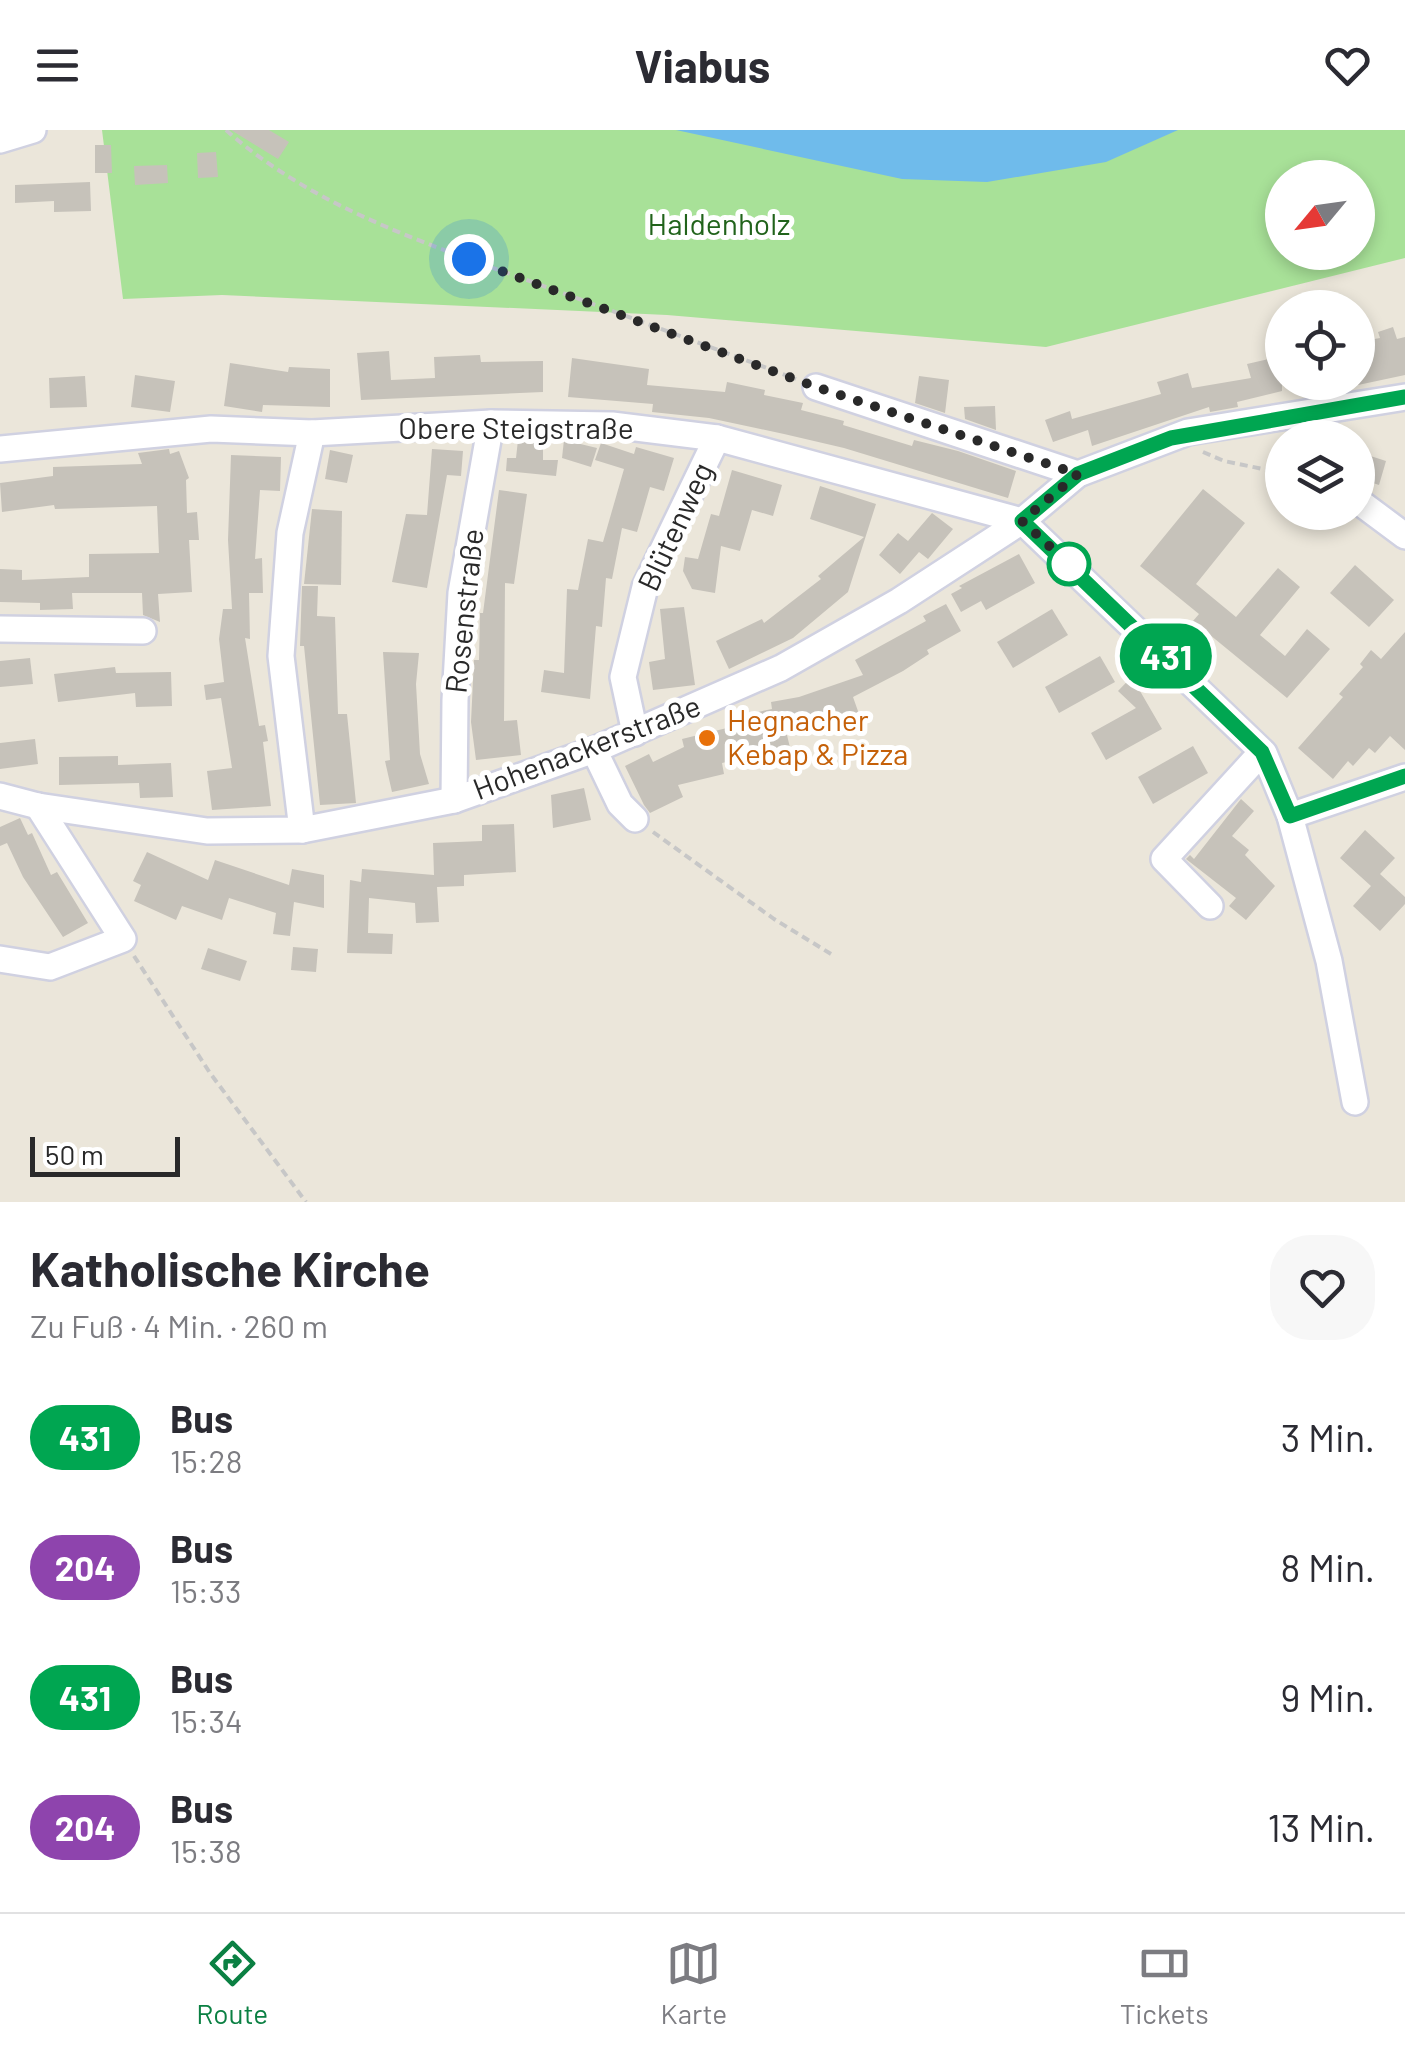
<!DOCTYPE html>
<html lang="de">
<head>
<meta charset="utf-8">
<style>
  body { margin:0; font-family:Barlow,sans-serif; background:#f7f7f7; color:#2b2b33; height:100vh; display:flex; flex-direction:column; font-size:38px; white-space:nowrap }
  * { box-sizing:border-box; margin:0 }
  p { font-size:32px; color:#7c7c81 }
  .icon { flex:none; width:55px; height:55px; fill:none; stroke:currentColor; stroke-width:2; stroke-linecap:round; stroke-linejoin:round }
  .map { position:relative; height:1072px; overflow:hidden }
  .side { display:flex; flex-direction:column; background:#fff; flex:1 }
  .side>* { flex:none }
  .badge { padding:0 20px; border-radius:32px; font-size:35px; line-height:65px }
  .needle { width:65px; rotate:241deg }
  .controls { position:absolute; left:1265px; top:30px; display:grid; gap:20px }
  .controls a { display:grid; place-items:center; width:110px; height:110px; border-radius:50%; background:#fff; box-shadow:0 5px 15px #0003; font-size:50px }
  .scale { position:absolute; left:30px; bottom:25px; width:150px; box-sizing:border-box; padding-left:10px; border:5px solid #292929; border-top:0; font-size:28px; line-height:35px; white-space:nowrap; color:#292929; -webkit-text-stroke:8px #fff; paint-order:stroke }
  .you { position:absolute; width:50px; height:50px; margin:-25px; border:8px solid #fff; border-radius:50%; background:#1a73e8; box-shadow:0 0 0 15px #1a73e833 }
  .map>.badge { position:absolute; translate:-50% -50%; box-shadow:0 0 0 5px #fff }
  .round { display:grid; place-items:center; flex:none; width:105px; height:105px; border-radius:40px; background:#f7f7f7 }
  .head { display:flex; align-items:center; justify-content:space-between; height:170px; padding:0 30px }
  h1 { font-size:48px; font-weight:700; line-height:75px }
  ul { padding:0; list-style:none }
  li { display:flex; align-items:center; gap:30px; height:130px; padding:0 30px }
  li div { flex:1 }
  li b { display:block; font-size:38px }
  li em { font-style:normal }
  li .badge { min-width:110px; font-weight:700; text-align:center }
  header { display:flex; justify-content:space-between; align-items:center; height:130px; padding:0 30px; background:#fff; font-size:45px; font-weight:700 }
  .tab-bar { display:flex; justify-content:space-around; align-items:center; height:140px; border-top:2px solid #e1e1e2; background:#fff; font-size:28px; color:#7c7c81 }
  .tab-bar a { display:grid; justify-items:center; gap:5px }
  .tab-bar .selected { color:#0b8043 }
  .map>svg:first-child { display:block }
  .green { fill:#a8e198; fill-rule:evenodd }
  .water { fill:#6fbbeb }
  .building { fill:#c6c2ba }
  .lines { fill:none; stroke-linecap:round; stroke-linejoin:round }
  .minor-casing { stroke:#d0d1e1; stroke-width:30 }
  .path { stroke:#c7c7c7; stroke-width:4; stroke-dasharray:8 5; stroke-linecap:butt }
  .minor { stroke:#fff; stroke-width:25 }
  .line-casing { stroke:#fff; stroke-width:22 }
  .line { stroke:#00a651; stroke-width:15 }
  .walk { stroke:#292929; stroke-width:10; stroke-dasharray:0 18 }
  .stop-dot { fill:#fff; stroke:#00a651; stroke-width:5 }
  .food-dot { fill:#e8710a; stroke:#fff; stroke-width:4 }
  .labels { text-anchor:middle; stroke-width:10; stroke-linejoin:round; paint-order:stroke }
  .park-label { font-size:30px; fill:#21631b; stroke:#fff }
  .street-label { font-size:30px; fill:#292929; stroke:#fff }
  .food-label { font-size:30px; fill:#c56008; stroke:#fff; text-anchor:start }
</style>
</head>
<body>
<header><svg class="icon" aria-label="menu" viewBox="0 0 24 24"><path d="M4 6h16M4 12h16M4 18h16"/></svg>Viabus<svg class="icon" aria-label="heart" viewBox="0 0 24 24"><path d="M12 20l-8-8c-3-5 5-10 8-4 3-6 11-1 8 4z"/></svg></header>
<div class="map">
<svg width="1405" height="1072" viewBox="0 0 1405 1072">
  <rect width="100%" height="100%" fill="#ebe6da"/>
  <path class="green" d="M102 0H1405V128L1046 217 667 185 222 165 123 169ZM1282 48H1358V122H1282Z"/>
  <polygon class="water" points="676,0 1178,0 1106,32 987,52 902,49"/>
  <g class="building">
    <polygon points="231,0 269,0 289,12 278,29"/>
    <polygon points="95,15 111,15 112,43 95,43"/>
    <polygon points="216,22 218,47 198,48 197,23"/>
    <polygon points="167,35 168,53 135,55 134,36"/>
    <polygon points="90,52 91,81 54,82 54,71 15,73 15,55"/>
    <polygon points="1393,197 1397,209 1405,207 1405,245 1358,255 1358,212 1380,208 1378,202"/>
    <polygon points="389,221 391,250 435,248 434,227 480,225 481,232 543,231 543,262 361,270 357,223"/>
    <polygon points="1282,226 1282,261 1237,272 1238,277 1210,282 1209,277 1092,316 1088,300 1053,312 1045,290 1070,281 1072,289 1161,264 1157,252 1188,243 1192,258 1251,248 1247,234"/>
    <polygon points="572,228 649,239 647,255 725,262 727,252 765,260 764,265 803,273 801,280 844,291 843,295 912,316 914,310 958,321 1016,341 1008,368 844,318 784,304 709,288 652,282 653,274 568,267"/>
    <polygon points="230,233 288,242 289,237 330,239 330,277 263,275 262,282 224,276"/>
    <polygon points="135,245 175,251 170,282 131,277"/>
    <polygon points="85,246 87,277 50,278 49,248"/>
    <polygon points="919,246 949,250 945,283 915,273"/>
    <polygon points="995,276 996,300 965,289 964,277"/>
    <polygon points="518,310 543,310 543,330 558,330 556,346 506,341 507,328 516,328"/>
    <polygon points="564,310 597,318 591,337 562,328"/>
    <polygon points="601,313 634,324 636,317 674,328 664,361 650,357 637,402 622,398 612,449 606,448 602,497 596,496 590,569 541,562 544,540 564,543 567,459 578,460 588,409 603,412 624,339 595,330"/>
    <polygon points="169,319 170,324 179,321 189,348 186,350 187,383 197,382 199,410 189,410 192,462 158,464 160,492 143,485 142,463 72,463 73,479 40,480 40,473 0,472 0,439 22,440 22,450 89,447 89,424 159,423 157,376 55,379 54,375 2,382 0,353 53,346 53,337 142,334 138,323"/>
    <polygon points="432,319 463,321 461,346 447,345 427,458 392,452 406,384 427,385"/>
    <polygon points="330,320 353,325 347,353 325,349"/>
    <polygon points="1358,322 1386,331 1379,355 1358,348"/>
    <polygon points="231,325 281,327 280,361 260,360 255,429 262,428 263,463 249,463 250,509 245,508 259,596 265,595 268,611 263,612 271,676 212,680 207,641 232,638 221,568 206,570 204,555 224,552 219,509 223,479 232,479 228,410"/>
    <polygon points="732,340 782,355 773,386 752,380 740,421 721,416 715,463 692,459 683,441 685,427 698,429 711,384 719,386"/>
    <polygon points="820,356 876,374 848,462 793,508 729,539 716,511 762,489 764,493 821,449 818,446 864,407 810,389"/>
    <polygon points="1203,359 1245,393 1196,454 1236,487 1278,438 1300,457 1260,505 1285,526 1307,499 1330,519 1287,568 1193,491 1199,484 1140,436"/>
    <polygon points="499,360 527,364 514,454 505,453 504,591 517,590 521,625 476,630 471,592 474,530 479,530 480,483 483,483"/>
    <polygon points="312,379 342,381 341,455 304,454"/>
    <polygon points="932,383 953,399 928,429 919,422 900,444 879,425 898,403 908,411"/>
    <polygon points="1019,424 1035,453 986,480 981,471 961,482 951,464 962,458 959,456"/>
    <polygon points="1355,435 1394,470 1369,497 1330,463"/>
    <polygon points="302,456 318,456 317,486 335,487 338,584 347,584 356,673 320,675 304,516 300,516"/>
    <polygon points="946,474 961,501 927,520 929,524 903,541 853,567 859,584 829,594 827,590 786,601 794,634 779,638 774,621 722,633 724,644 678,655 683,667 650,683 644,675 625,636 649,624 653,632 684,617 682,609 731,597 729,588 772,579 771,572 799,567 863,545 855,530 926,491 923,486"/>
    <polygon points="684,477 695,555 653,560 649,532 665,529 660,479"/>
    <polygon points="1052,479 1068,505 1013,538 997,512"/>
    <polygon points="1405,502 1405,620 1390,606 1375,623 1369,618 1353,636 1348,631 1333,649 1298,618 1343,567 1339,564 1363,537 1360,534 1371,520 1381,529"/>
    <polygon points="383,522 419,523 416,554 420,624 429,654 392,662 385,631 390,630"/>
    <polygon points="1100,526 1115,552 1059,583 1045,557"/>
    <polygon points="30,528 33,554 0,557 0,531"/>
    <polygon points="1145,533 1156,543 1140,561 1162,599 1106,630 1091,603 1136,578 1118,561"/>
    <polygon points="115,537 116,543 171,542 172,576 136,577 135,563 58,572 54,544"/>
    <polygon points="35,609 38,634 0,639 0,613"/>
    <polygon points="1193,616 1208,643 1153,674 1138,647"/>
    <polygon points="118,626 118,635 171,633 173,667 140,668 139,653 59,655 59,627"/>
    <polygon points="584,658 591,690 553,698 551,665"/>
    <polygon points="1241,669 1254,681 1232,706 1249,720 1245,725 1275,756 1246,790 1229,776 1236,768 1186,729 1190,725 1194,729"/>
    <polygon points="20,688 28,705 32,703 51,745 57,742 88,793 63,807 23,747 7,713 0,716 0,697"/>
    <polygon points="514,694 516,742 464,745 464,756 437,757 439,792 416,793 415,773 369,768 368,803 393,804 392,824 347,823 350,750 361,752 362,739 434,745 433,713 482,711 482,695"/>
    <polygon points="1365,700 1395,728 1380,744 1405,767 1405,774 1380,801 1353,776 1371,756 1340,728"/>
    <polygon points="147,722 208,750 215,730 289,755 292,739 324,745 324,778 294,772 290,806 273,804 276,783 229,768 222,790 182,776 176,790 134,771 141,755 133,751"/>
    <polygon points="293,817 318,819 316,842 291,840"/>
    <polygon points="208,818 247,831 240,851 201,839"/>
  </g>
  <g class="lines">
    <g class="minor-casing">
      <g id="minor">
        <polyline points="0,10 33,0"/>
        <polyline points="816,257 1078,344"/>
        <polyline points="0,319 211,299 312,303 491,293 612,295 717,308 1022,391 1264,623 1290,686 1329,831 1355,972"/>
        <polyline points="1358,371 1405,406"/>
        <polyline points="0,499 143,501"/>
        <polyline points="635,603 623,547 645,457 717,308"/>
        <polyline points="594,620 620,674 635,689"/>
        <polyline points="0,666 38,676 207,701 302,700 454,670 594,620 781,538 899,471 1022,391 1078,344 1188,302 1405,267"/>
        <polyline points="454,670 455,570 461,463 491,293"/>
        <polyline points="1290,686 1405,647"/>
        <polyline points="302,700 281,526 290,403 312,303"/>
        <polyline points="1210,776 1164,729 1262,622"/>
        <polyline points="0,829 50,837 123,809 38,676"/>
      </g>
    </g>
    <g class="path">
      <path d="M226 0C310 75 421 112 524 149 615 182 706 215 796 249"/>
      <polyline points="1203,322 1224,331 1282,343"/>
      <polyline points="653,702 774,789 831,824"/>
      <polyline points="134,826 210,943 306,1072"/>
    </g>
    <use href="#minor" class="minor"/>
  </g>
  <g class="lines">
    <g class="line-casing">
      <polyline id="line" points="1405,267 1171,308 1078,344 1022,391 1262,622 1290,686 1405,646"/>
    </g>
    <use href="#line" class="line"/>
    <polyline class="walk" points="469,129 816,257 1078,344 1022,391 1069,434"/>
  </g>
  <circle class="stop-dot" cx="1069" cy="434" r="20"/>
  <circle class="food-dot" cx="707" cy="608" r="10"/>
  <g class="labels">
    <g class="park-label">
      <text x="719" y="105">Haldenholz</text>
    </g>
    <g class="street-label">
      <text x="516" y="309">Obere Steigstraße</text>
      <text transform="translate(676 397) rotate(-65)" y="10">Blütenweg</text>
      <text transform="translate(465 481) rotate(-84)" y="10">Rosenstraße</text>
      <text transform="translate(587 618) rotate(-21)" y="10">Hohenackerstraße</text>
    </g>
    <g class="food-label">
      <text x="727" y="601">Hegnacher<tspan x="727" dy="34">Kebap &amp; Pizza</tspan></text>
    </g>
  </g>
</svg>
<div class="controls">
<a><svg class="needle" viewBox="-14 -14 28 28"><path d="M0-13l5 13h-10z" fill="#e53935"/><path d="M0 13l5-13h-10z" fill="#7c7c81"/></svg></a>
<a><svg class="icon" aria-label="locate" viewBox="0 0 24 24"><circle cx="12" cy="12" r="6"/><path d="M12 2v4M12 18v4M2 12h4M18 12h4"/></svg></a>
<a><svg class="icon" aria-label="layers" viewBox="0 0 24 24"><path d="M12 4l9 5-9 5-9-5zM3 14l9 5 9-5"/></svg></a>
</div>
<div class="scale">50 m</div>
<div class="you" style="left:469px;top:129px"></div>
<b class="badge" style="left:1166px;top:526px;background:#00a651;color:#fff">431</b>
</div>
<section class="side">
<div class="head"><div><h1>Katholische Kirche</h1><p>Zu Fuß · 4 Min. · 260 m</p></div><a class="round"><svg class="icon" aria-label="heart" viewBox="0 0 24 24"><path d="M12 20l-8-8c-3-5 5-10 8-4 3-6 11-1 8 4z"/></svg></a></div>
<ul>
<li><span class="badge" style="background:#00a651;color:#fff">431</span><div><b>Bus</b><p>15:28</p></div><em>3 Min.</em></li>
<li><span class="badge" style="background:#8e44ad;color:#fff">204</span><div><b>Bus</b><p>15:33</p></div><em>8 Min.</em></li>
<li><span class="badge" style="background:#00a651;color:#fff">431</span><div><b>Bus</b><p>15:34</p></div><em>9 Min.</em></li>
<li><span class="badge" style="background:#8e44ad;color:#fff">204</span><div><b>Bus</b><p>15:38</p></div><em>13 Min.</em></li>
</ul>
</section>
<nav class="tab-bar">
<a class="selected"><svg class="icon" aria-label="directions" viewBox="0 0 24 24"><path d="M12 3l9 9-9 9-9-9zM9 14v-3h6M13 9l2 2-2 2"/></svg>Route</a>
<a><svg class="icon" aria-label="map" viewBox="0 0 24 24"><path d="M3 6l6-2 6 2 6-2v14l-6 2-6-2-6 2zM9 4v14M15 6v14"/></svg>Karte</a>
<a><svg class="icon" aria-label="tickets" viewBox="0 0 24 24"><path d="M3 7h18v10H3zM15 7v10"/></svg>Tickets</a>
</nav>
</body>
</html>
